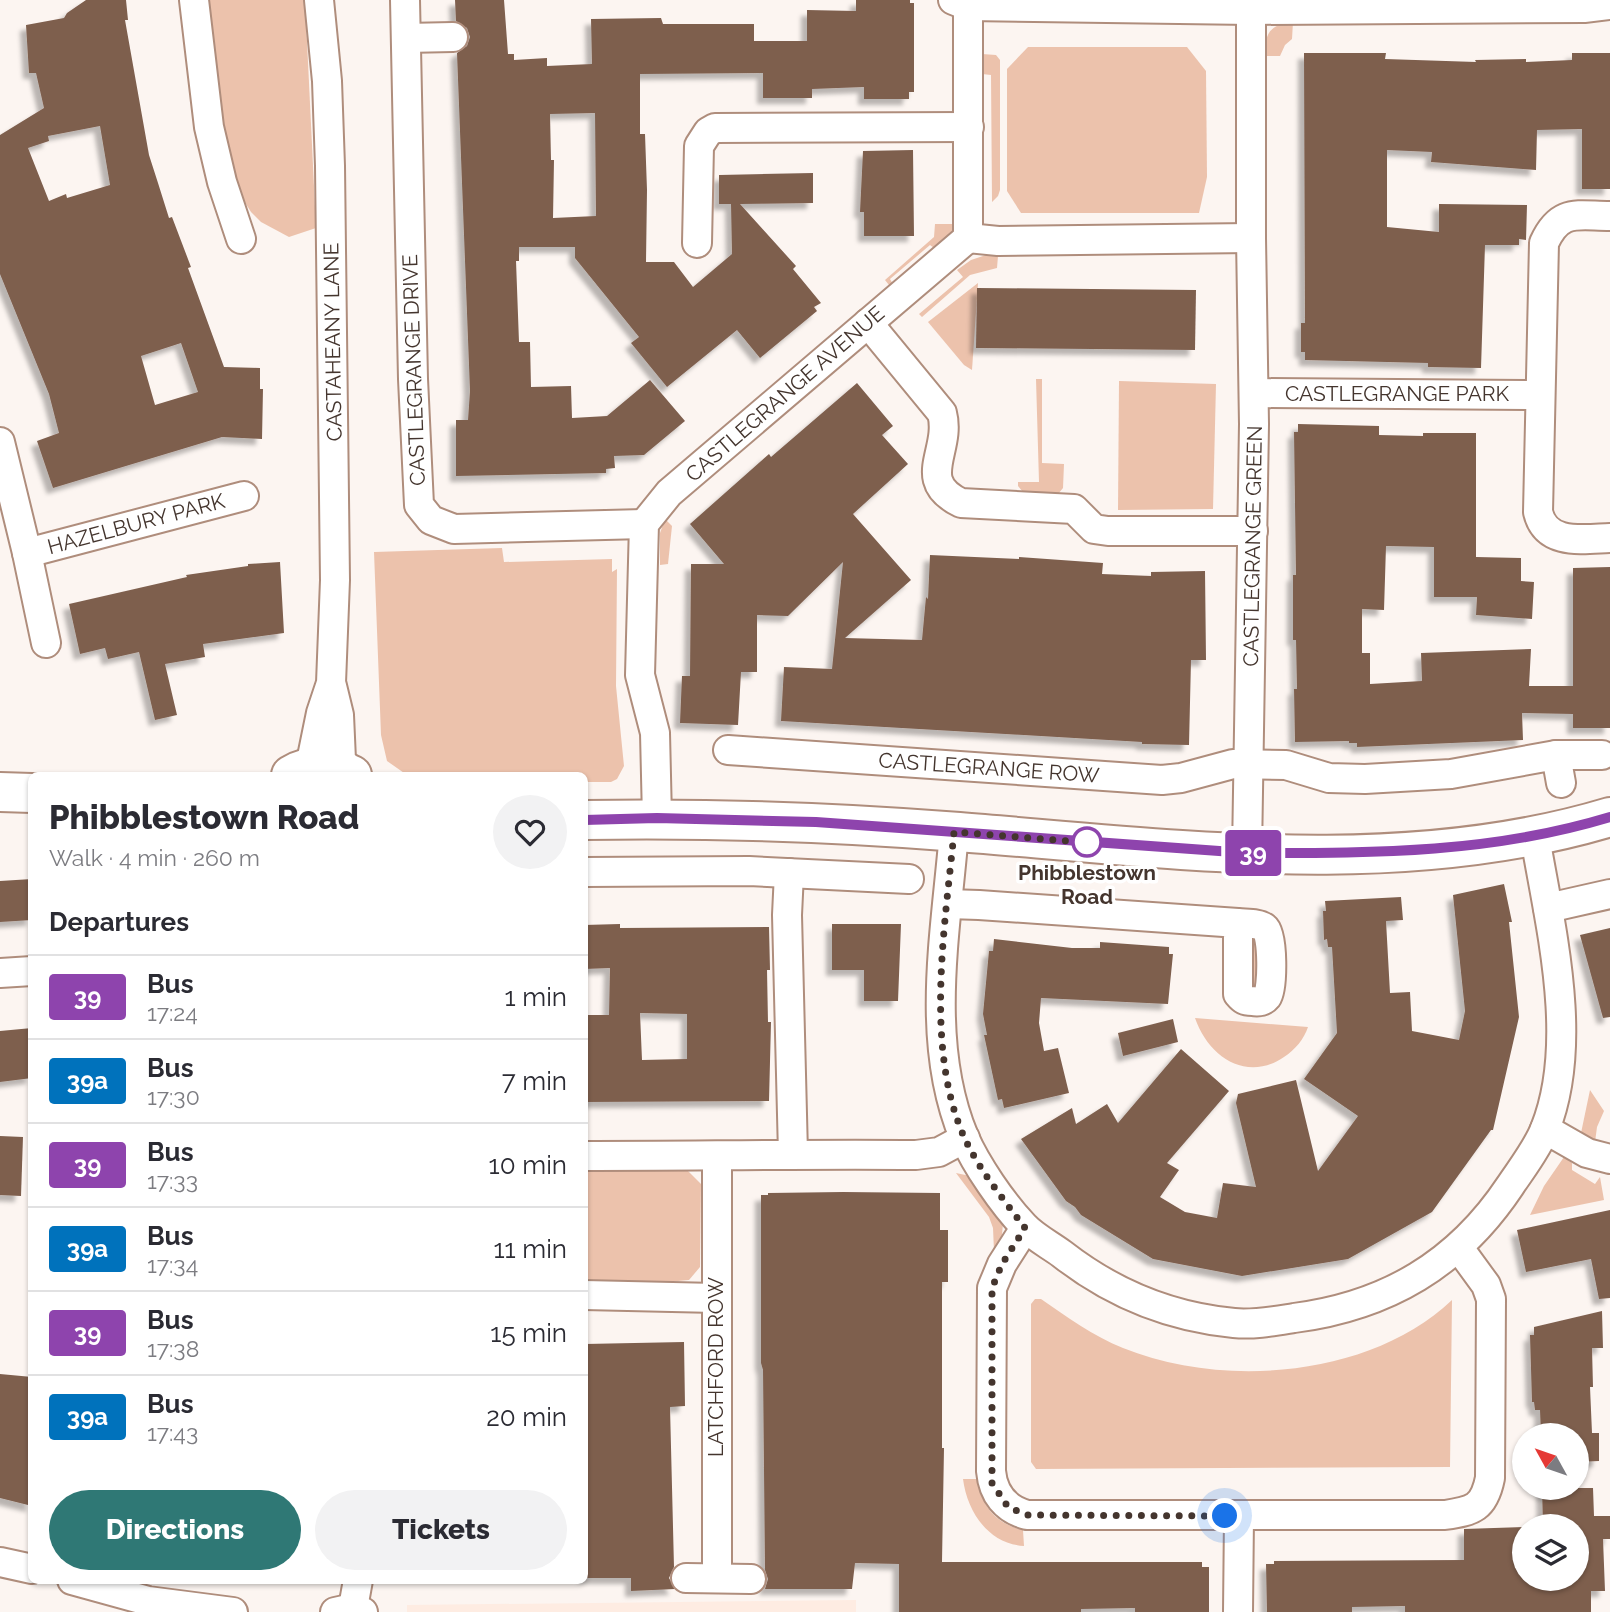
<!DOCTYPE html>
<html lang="en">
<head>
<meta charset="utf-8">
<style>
  body { margin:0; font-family:Raleway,sans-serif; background:#f2f2f3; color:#2b2b33; height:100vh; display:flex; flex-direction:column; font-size:26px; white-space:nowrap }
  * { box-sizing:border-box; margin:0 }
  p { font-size:23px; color:#7c7c81 }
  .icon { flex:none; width:38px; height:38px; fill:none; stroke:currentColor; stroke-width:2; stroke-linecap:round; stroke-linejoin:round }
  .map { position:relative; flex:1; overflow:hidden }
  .drawer { position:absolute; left:28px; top:772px; width:560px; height:812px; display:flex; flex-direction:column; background:#fff; border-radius:10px; box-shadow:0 2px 5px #0004 }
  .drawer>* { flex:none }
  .badge { padding:0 14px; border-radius:5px; font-size:24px; line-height:46px }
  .needle { width:46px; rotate:310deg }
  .buttons { position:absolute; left:1512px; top:1423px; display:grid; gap:14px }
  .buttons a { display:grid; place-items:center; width:77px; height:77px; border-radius:50%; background:#fff; box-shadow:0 2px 5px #0004; font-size:35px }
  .you { position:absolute; width:35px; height:35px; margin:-18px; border:5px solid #fff; border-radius:50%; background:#1a73e8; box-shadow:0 0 0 10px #1a73e833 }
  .map>.badge { position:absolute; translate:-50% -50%; box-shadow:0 0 0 4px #fff }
  h2 { padding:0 21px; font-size:26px; line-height:63px }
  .round { display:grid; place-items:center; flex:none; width:74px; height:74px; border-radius:37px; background:#f2f2f3 }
  .head { display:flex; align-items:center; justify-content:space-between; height:119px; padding:0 21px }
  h1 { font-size:33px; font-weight:800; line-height:52px }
  .primary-button { display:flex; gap:14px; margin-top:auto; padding:14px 21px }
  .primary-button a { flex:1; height:80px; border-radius:42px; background:#2f7875; color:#fff; font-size:28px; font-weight:800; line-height:80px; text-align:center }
  .primary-button a+a { background:#f2f2f3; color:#2b2b33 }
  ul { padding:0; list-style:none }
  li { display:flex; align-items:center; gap:21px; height:84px; padding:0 21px; border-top:2px solid #e1e1e2 }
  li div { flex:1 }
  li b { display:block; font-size:26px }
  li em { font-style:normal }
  li .badge { min-width:77px; font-weight:700; text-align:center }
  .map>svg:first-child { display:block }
  .built { fill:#feece2 }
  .green { fill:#ecc2ac }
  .building { fill:#7e5f4e; fill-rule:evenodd; filter:url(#shadow) }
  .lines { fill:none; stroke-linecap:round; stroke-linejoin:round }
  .street-casing { stroke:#af8d7c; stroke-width:32 }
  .secondary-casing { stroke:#af8d7c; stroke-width:42 }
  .street { stroke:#fff; stroke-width:28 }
  .secondary { stroke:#fff; stroke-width:38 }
  .line-casing { stroke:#fff; stroke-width:16 }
  .line { stroke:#8e44ad; stroke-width:10 }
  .walk { stroke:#44352e; stroke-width:7; stroke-dasharray:0 12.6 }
  .stop-dot { fill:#fff; stroke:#8e44ad; stroke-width:3.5 }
  .labels { text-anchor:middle; stroke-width:7; stroke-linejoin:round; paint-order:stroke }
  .street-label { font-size:21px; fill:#44352e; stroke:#fff }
  .stop-label { font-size:21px; font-weight:bold; fill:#44352e; stroke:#fff }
</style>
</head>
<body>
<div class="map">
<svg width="1610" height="1612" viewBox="0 0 1610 1612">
  <defs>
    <filter id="shadow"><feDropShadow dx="-6" dy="6" stdDeviation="2" flood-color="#0004"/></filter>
  </defs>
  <rect width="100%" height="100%" fill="#fcf5f1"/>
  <polygon class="built" points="856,1600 856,1612 407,1612 407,1605"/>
  <g class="green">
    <polygon points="205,0 305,0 316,228 289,237 261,222 251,212 239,193 216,104"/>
    <path d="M1293 22 1292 39 1285 45 1280 56H1265C1265 33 1269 25 1293 22Z"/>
    <polygon points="1028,47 1187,47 1206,71 1207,177 1199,213 1021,213 1007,191 1007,69"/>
    <polygon points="982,54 996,55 1000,60 1000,190 998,196 992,202 991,75 982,74"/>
    <polygon points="935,224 955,224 953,234 938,251 930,245 890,279 894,286 889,285 885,280 934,237"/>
    <polygon points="986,255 998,256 997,268 970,275 922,317 919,314 963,277 957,270 971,260"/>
    <polygon points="978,283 972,370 964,365 928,322"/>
    <polygon points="1036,379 1042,379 1042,463 1064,464 1063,488 1058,494 1023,492 1018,486 1018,482 1039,482"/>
    <polygon points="1119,381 1216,384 1213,509 1118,510"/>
    <polygon points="665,519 672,526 668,564 660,565 660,533"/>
    <polygon points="502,548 504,562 612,559 612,572 617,569 616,686 624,766 617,779 611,782 585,782 584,775 407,775 387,761 381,735 374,552"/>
    <polygon points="1252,938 1258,939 1258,989 1249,988"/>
    <path d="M1195 1018 1308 1027C1304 1039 1295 1050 1284 1057 1246 1083 1208 1056 1195 1018Z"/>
    <polygon points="1590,1090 1604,1111 1597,1127 1595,1142 1581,1133"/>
    <polygon points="1564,1157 1572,1163 1572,1170 1595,1184 1600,1177 1604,1200 1530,1215 1544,1186"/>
    <polygon points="676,1167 687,1170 701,1184 700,1267 689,1280 678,1281 585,1282 584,1168"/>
    <polygon points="956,1173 970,1176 1003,1223 1002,1235 994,1251 993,1228 989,1217"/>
    <path d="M1035 1299H1041C1067 1317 1093 1336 1123 1348 1224 1389 1371 1377 1452 1300L1450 1467 1036 1469 1031 1462V1304Z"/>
    <path d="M963 1479H978C981 1506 996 1524 1023 1530L1024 1546C988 1544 967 1511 963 1479Z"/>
  </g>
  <g class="building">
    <path d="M86 0H126L128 20H125L149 155 158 183 169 218 172 217 191 267 188 268 224 367 260 368V389H263L262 439 222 437 53 488 37 441 59 433 49 394 0 274V135L44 108 36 73H29L26 25 64 18 67 13ZM100 126 110 185 67 198 66 194 49 201 28 148 49 141 48 136ZM181 343 198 392 155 405 141 356Z"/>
    <path d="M455 0H504L508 54H514V60L547 58V66L592 64 591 19 661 18 663 24H754V41H807V10L856 11V0H910V3H914V92H909V99H864V87L812 89V98H763V73L640 74V134H645L647 190 646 262H674L693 287 732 254 731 204H719V175L813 173V203L740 204 796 266 793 269 821 303 814 307 817 311 760 358 737 330 667 387 631 343 639 337 575 258V247H519V261H516L519 342H530L531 387 571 386 572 418 607 416 650 380 685 421 644 455 614 456 615 468 606 469V473L456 476V420H468L470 391 457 53 467 46 470 37 467 28 456 21ZM595 113 596 216 553 218 554 160H551L550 114Z"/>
    <polygon points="1304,53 1386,53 1385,59 1476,62 1475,60 1526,59 1526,62 1572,60 1572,53 1610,53 1610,189 1582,189 1582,129 1537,130 1536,170 1431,162 1432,152 1387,150 1387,227 1439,232 1439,204 1527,205 1526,240 1519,239 1519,245 1485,245 1481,368 1428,367 1428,363 1305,360 1305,352 1301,352 1301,323 1305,323"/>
    <polygon points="913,150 914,236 864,236 864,212 860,212 863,151"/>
    <polygon points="977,288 1196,290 1195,350 976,348"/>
    <polygon points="857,383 893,426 882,435 908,464 853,514 911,580 845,638 922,640 926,597 928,599 930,555 1019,559 1019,557 1103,563 1102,574 1151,576 1151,572 1205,571 1206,660 1191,660 1189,745 1142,744 1142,742 781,721 784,667 832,669 843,562 788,616 757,615 757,672 741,672 738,725 680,723 682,676 690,676 691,564 724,564 690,524 769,454 771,457"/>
    <polygon points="1298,424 1379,426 1379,435 1423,436 1423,433 1476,433 1476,557 1521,558 1521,581 1534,582 1532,619 1476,615 1477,597 1434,597 1434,547 1386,546 1384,610 1362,609 1362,653 1370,653 1370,684 1422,681 1421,653 1531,649 1529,686 1573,686 1573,568 1610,567 1610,728 1573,728 1573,714 1522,713 1523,740 1357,747 1357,743 1349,743 1349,741 1295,742 1294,689 1297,689 1296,640 1293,640 1293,575 1296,575 1294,432 1298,432"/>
    <polygon points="280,562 284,633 203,644 205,657 165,664 177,715 155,720 139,652 108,659 105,648 80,654 69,604 187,577 186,575 248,566 248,564"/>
    <polygon points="32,879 32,920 0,922 0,881"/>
    <polygon points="1504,884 1512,922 1509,922 1519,1017 1493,1130 1491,1130 1432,1212 1348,1259 1242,1276 1153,1259 1081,1215 1075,1207 1066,1201 1021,1139 1072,1108 1076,1124 1107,1104 1118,1123 1181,1049 1229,1091 1167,1163 1179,1170 1160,1197 1185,1212 1217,1218 1223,1183 1256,1187 1236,1103 1238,1094 1296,1080 1318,1171 1358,1116 1304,1079 1337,1033 1332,947 1328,947 1327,939 1324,940 1323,911 1326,911 1325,901 1401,897 1403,920 1386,921 1390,993 1410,992 1412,1031 1459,1040 1465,1011 1453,895"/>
    <path d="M620 924V928L769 927 770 970H767L768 1022H771L769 1101 584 1102V1015H609L610 968 584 969V925ZM640 1013 687 1014V1059L642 1060Z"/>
    <polygon points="832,924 901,924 898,1001 864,1001 864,970 832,970"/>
    <polygon points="1610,928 1610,1017 1603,1018 1580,935"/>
    <polygon points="994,939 1072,948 1100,948 1100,942 1169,947 1169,954 1173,954 1168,1004 1041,998 1039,1023 1044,1051 1058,1048 1069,1093 1004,1108 1002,1099 998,1100 984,1035 987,1035 983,1014 989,951 993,951"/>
    <polygon points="1173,1019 1178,1042 1123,1056 1118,1033"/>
    <polygon points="32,1028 32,1078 0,1082 0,1031"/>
    <polygon points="0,1136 23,1137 21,1196 0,1195"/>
    <polygon points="843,1192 940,1193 940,1230 948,1230 948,1282 942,1282 942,1448 944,1448 942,1562 1202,1562 1202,1567 1209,1567 1209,1612 1135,1612 1135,1608 1081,1609 1081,1612 899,1612 899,1564 855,1563 852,1589 765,1589 768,1579 765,1570 763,1370 761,1363 761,1195 768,1195 768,1193"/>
    <polygon points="1610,1210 1610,1298 1599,1299 1591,1259 1526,1272 1517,1230"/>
    <polygon points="1602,1311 1603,1348 1592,1348 1593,1387 1590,1387 1592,1433 1599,1433 1599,1461 1577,1462 1577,1435 1541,1435 1540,1410 1535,1410 1534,1402 1532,1402 1530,1335 1534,1335 1534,1327"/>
    <polygon points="684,1342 685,1406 670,1407 674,1567 669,1578 675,1589 631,1591 631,1578 584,1578 587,1431 585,1344"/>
    <polygon points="0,1374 32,1377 32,1506 0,1498"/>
    <polygon points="1542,1488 1593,1488 1594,1516 1610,1516 1610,1539 1603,1539 1605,1591 1591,1591 1591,1612 1405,1612 1405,1606 1352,1607 1352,1612 1267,1612 1266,1564 1274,1564 1274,1561 1464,1560 1464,1529 1524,1527 1524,1578 1577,1578 1577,1526 1543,1526"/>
  </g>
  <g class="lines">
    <g class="street-casing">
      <g id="street">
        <polyline points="194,0 209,127 222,182 241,239"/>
        <polyline points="405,0 413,379 419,505 431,520 454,529 644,524"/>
        <polyline points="953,0 968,6 1251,10 1584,8 1610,5"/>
        <polyline points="406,38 453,37"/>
        <path d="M1610 216C1577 216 1560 208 1544 243L1538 512C1546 546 1583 539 1610 538"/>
        <polyline points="968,238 998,241 1251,238"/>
        <polyline points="697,243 699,146 708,132 715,128 969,127"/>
        <path d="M868 323 942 413C952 451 914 480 961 503L1074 509 1094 529 1108 531H1253"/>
        <polyline points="1254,393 1540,395"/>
        <polyline points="0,442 27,553 46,643"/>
        <polyline points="27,553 244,496"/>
        <polyline points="332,686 339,715 341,760 353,775"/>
        <polyline points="728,750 1162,780 1181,778 1233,764 1286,765 1329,778 1365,779 1451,774 1556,755 1602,755"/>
        <polyline points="1556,755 1561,783"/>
        <polyline points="310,767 321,713 331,683 335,580 330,166 327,81 319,0"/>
        <polyline points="657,818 655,733 640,675 644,524 669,493 968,238 968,6"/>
        <path d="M954 832C946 932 924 1041 964 1137 976 1165 1003 1204 1024 1226 1034 1237 1050 1245 1062 1254 1112 1293 1170 1317 1234 1323 1254 1325 1275 1321 1294 1318 1387 1306 1458 1264 1510 1186 1522 1168 1537 1149 1545 1129 1580 1042 1550 926 1535 837"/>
        <polyline points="1247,853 1254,424 1251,238 1251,10"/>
        <polyline points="584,872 749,871 909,879"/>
        <polyline points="789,873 787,915 793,1154"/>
        <path d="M948 904 979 905 1238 923C1246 924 1259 923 1265 928 1273 934 1273 989 1267 997 1263 1002 1258 1002 1252 1001 1245 1001 1243 1000 1238 994V923"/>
        <polyline points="1548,908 1610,894"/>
        <polyline points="0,973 32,971"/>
        <polyline points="1545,1129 1587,1153 1610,1159"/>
        <path d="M584 1156C695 1156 805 1154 916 1155L939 1152 965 1138"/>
        <polyline points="717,1156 717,1578"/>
        <path d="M1025 1228 1002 1264 992 1288 991 1471C993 1494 1005 1509 1027 1515H1445C1473 1511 1484 1508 1490 1478L1491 1299 1486 1285 1459 1248"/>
        <polyline points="584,1295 716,1298"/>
        <polyline points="0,1562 32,1569"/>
        <polyline points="686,1578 751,1579"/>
        <polyline points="72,1580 148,1601 233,1612"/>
        <polyline points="353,1608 358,1580"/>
        <polyline points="335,1612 353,1608 363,1612"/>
        <polyline points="1238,1612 1239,1516"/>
      </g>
    </g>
    <g class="secondary-casing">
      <g id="secondary">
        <path d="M291 775C311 763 332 765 352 775"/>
        <polyline points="0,792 32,793"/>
        <path d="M584 820C710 818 835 822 959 832 1173 849 1401 880 1610 817"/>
      </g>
    </g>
    <use href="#street" class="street"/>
    <use href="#secondary" class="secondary"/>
  </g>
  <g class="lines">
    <g class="line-casing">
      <path id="line" d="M584 820 657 818 816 822 1247 853C1373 853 1488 854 1610 817"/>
    </g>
    <use href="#line" class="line"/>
    <path class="walk" d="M1087 842 1095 843 954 832C945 927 924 1049 965 1139 980 1171 1004 1200 1025 1228L1002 1264 992 1288V1483L1008 1507 1027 1515 1225 1516"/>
  </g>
  <circle class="stop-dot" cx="1087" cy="842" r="14"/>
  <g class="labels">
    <g class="street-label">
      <text transform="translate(333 342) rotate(-91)" y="7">CASTAHEANY LANE</text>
      <text transform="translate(414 370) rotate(-92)" y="7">CASTLEGRANGE DRIVE</text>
      <text transform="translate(785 394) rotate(-41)" y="7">CASTLEGRANGE AVENUE</text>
      <text x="1397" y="401">CASTLEGRANGE PARK</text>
      <text transform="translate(136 524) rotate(-15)" y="7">HAZELBURY PARK</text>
      <text transform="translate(1253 546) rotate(-89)" y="7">CASTLEGRANGE GREEN</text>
      <text transform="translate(989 768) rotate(4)" y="7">CASTLEGRANGE ROW</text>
      <text transform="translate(716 1367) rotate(-90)" y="7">LATCHFORD ROW</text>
    </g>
    <g class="stop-label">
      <text x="1087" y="880">Phibblestown<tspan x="1087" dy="24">Road</tspan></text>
    </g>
  </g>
</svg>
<div class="buttons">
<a><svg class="needle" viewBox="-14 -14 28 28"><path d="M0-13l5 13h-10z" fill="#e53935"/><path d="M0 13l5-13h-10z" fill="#7c7c81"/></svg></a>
<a><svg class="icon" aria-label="layers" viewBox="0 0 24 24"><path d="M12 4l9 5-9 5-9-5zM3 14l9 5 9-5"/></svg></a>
</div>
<div class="you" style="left:1225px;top:1516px"></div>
<b class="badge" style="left:1253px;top:853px;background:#8e44ad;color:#fff">39</b>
<section class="drawer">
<div class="head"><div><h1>Phibblestown Road</h1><p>Walk · 4 min · 260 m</p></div><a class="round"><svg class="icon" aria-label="heart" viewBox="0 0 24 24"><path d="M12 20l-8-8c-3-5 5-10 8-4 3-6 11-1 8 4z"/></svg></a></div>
<h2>Departures</h2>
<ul>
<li><span class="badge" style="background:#8e44ad;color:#fff">39</span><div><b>Bus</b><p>17:24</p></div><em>1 min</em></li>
<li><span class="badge" style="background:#0072bc;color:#fff">39a</span><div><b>Bus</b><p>17:30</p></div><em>7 min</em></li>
<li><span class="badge" style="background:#8e44ad;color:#fff">39</span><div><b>Bus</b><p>17:33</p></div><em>10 min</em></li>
<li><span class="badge" style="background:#0072bc;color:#fff">39a</span><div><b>Bus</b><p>17:34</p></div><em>11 min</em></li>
<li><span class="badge" style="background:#8e44ad;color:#fff">39</span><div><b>Bus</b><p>17:38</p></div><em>15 min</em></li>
<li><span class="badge" style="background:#0072bc;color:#fff">39a</span><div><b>Bus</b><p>17:43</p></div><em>20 min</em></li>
</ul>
<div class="primary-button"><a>Directions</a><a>Tickets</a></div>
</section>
</div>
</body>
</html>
